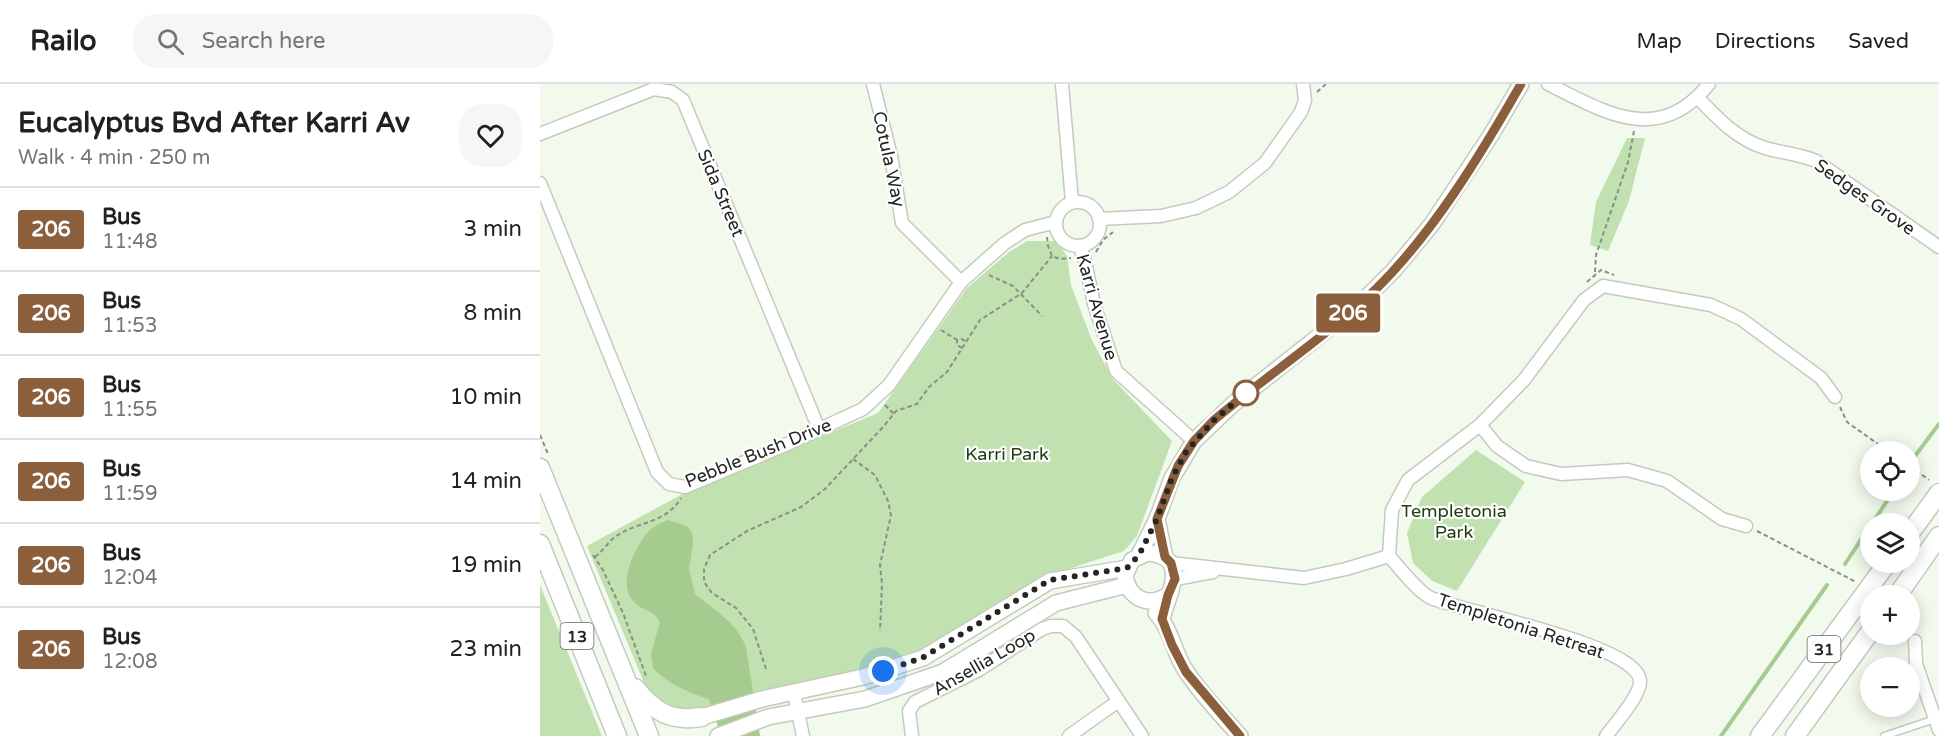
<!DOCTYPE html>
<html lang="en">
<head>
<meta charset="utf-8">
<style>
  body { margin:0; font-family:"Varela Round",sans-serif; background:#f6f6f6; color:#202124; height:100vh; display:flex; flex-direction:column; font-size:22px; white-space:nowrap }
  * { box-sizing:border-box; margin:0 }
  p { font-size:20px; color:#757577 }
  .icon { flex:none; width:33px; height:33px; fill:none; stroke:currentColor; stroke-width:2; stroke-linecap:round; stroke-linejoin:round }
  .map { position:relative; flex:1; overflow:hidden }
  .drawer { display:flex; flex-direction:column; background:#fff; width:540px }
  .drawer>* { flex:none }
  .badge { padding:0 12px; border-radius:4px; font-size:21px; line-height:39px }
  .buttons { position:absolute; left:1320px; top:357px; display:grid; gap:12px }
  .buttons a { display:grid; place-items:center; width:60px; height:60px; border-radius:50%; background:#fff; box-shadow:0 3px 15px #0003; font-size:30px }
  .you { position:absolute; width:30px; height:30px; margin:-15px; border:4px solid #fff; border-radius:50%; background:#1a73e8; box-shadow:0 0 0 9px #1a73e833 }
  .map>.badge { position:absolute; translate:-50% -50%; box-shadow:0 0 0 3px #fff }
  .round { display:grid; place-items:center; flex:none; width:63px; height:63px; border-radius:24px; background:#f6f6f6 }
  .summary { display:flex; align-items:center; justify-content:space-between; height:102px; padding:0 18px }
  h1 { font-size:28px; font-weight:800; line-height:45px }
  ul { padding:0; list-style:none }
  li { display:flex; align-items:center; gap:18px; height:84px; padding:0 18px; border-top:2px solid #e0e0e0 }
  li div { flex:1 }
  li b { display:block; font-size:22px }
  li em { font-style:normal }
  li .badge { min-width:66px; font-weight:700; text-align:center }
  header { display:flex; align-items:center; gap:36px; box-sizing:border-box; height:84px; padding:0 30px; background:#fff; border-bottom:2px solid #e0e0e0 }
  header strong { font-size:28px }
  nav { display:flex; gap:33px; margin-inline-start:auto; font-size:21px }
  .search { width:420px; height:54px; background:#f6f6f6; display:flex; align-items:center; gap:15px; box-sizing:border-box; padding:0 21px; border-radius:24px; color:#757577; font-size:22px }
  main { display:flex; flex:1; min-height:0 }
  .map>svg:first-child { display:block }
  .green { fill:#c2e1b0 }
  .water { fill:#a5cc8e }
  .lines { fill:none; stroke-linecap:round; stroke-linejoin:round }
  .stream { stroke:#a5cc8e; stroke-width:4 }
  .service-casing { stroke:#c3cbbf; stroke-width:9 }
  .minor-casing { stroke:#c3cbbf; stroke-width:15 }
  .tertiary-casing { stroke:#c3cbbf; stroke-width:18 }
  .primary-casing { stroke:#c3cbbf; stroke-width:21 }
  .path { stroke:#8a8f87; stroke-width:2; stroke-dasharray:4.5 3; stroke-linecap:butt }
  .service { stroke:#fff; stroke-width:6 }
  .minor { stroke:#fff; stroke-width:12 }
  .tertiary { stroke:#fff; stroke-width:15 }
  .primary { stroke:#fff; stroke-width:18 }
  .line-casing { stroke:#fff; stroke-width:14 }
  .line { stroke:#8b5e3c; stroke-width:9 }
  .walk { stroke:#232622; stroke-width:6; stroke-dasharray:0 10.8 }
  .stop-dot { fill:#fff; stroke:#8b5e3c; stroke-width:3 }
  .labels { text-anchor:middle; stroke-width:4.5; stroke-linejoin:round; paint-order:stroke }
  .shield { fill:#fff; stroke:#656764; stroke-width:1.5 }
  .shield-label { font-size:16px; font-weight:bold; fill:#232622 }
  .street-label { font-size:18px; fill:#232622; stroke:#fff }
  .park-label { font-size:18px; fill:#233c11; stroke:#fff }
</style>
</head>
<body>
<header>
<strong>Railo</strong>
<div class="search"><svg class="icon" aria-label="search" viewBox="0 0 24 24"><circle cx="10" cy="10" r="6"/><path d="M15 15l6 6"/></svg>Search here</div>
<nav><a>Map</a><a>Directions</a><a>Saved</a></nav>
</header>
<main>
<section class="drawer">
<div class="summary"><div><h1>Eucalyptus Bvd After Karri Av</h1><p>Walk · 4 min · 250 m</p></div><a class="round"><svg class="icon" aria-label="heart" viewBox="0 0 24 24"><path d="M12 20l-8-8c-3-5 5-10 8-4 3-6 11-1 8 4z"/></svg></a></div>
<ul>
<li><span class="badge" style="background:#8b5e3c;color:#fff">206</span><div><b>Bus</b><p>11:48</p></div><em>3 min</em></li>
<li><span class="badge" style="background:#8b5e3c;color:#fff">206</span><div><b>Bus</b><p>11:53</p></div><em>8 min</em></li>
<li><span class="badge" style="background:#8b5e3c;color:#fff">206</span><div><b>Bus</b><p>11:55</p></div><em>10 min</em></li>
<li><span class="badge" style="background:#8b5e3c;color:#fff">206</span><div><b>Bus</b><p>11:59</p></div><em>14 min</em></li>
<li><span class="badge" style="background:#8b5e3c;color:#fff">206</span><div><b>Bus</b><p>12:04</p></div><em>19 min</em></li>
<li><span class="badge" style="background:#8b5e3c;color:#fff">206</span><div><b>Bus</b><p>12:08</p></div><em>23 min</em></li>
</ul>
</section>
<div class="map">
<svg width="1399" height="652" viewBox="0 0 1399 652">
  <rect width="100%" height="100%" fill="#f2faee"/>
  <g class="green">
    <polygon points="1087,54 1105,54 1089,117 1068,167 1050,161 1056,118"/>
    <path d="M487 157H516L527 172 531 201 551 254 572 294 632 357 597 452 584 467 507 492 391 565 320 592 151 628C133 623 117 617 105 601L47 462 146 408 338 329 427 204 469 168Z"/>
    <polygon points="936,366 985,398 917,507 892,497 873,479 867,449 882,413"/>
    <polygon points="0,501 62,652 0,652"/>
  </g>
  <path class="water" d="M128 436 147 442 152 449 153 459 149 485 155 510C175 527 196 537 206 563L220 652H181L169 615C149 609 128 600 113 584L111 570 120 538C114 526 103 527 95 519 76 502 94 464 108 448 114 442 120 439 128 436Z"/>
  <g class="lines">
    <g class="stream">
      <polyline points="1375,372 1399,340"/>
      <polyline points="1332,440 1354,406"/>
      <polyline points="1305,480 1330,442"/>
      <polyline points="1181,652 1287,501"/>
    </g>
    <g class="service-casing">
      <polyline id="service" points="1344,652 1395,635"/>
    </g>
    <g class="minor-casing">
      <g id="minor">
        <polyline points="333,0 351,72 362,139 421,198"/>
        <polyline points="522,0 532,118"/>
        <path d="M1008 0C1066 29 1119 62 1169 0"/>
        <path d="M1158 14C1178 35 1197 55 1225 64 1242 69 1259 70 1276 77L1399 163"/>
        <polyline points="0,50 114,5 132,8 143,16 279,345"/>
        <polyline points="0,99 117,388 129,400 145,403 243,362 323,325 349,301 421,198 465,159 485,146 516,138"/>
        <circle cx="538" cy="140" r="22"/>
        <polyline points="559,135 621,132 656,124 689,108 725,79 761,28 765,16 763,0"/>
        <polyline points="539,162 544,173 554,220 576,287 654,357"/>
        <polyline points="940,341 957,362 986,382 1021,390 1088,386 1127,397 1182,435 1206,442"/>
        <polyline points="631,479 764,494 806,485 849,472"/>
        <polyline points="635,495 673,488"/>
        <polyline points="1375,557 1376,580 1399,646"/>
        <polyline points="254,609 263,652"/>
        <polyline points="372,652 369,627 375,618 439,586 502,545 511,542 523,542 536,553 602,652"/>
        <polyline points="529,652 577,618"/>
        <path d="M1066 652C1075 640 1100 612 1100 598 1102 561 923 528 891 514 878 508 859 483 849 472L852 426 868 396 940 341 984 296 1044 216 1063 202 1171 221 1201 235 1281 294 1295 313"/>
      </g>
    </g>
    <g class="tertiary-casing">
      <g id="tertiary">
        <polyline points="617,435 625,473"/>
        <polyline points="599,471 617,435 632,394 654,357 693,320 821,219 854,186 892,140 951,51 981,0"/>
        <path d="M616 529C631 544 634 570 646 587 661 610 681 631 700 652"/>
        <path d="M622 535C628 510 651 473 608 469L592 476 585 492C589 515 609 524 628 511"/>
        <polyline points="162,633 222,615 323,593 383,574 510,497 587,484"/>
        <polyline points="178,652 228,633 325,615 403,588 516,519 587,501"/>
      </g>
    </g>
    <g class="primary-casing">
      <g id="primary">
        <polyline points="0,384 109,652"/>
        <polyline points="1370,449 1399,409"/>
        <polyline points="0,460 77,652"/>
        <polyline points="1357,512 1399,452"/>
        <path d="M95 604C115 628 130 638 162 633"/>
        <polyline points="1220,652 1348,478"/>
        <polyline points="1255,652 1330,548"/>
      </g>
    </g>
    <g class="path">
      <polyline points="777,8 786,0"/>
      <polyline points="507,153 508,162 512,172 520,175 531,174"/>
      <polyline points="556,168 563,156 573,148"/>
      <polyline points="1055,188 1056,171 1088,78 1094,47"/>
      <polyline points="449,191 473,202 502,232"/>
      <polyline points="1047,198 1061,186 1074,191"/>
      <polyline points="401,246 417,256"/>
      <polyline points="422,264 417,261 417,256 422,255 426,258"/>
      <polyline points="345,321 354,330"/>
      <polyline points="1300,323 1307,338 1349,368"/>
      <polyline points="0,351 8,370"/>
      <polyline points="313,375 335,391 348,417 351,431 340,481 342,500 340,547"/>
      <polyline points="1370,382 1389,396"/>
      <polyline points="1217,447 1316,498"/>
      <polyline points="53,471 63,486 83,529 106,592"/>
      <path d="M55 473C63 467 68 458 75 453 97 437 126 440 141 414"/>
      <polyline points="226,585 213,545 196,524 172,509 164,498 164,485 170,471 207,447 261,423 285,405 344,342 356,327 377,320 389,303 407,288 440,236 482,209 512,172"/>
    </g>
    <use href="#service" class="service"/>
    <use href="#minor" class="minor"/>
    <use href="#tertiary" class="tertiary"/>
    <use href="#primary" class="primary"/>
  </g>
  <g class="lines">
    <g class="line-casing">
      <path id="line" d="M700 652 646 588 632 561 622 535 628 511 635 495 631 479 625 473 617 435 638 382 654 357 673 337C726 292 786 253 836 205 894 148 941 70 981 0"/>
    </g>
    <use href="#line" class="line"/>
    <polyline class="walk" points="343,587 382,574 510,496 587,484 599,471 617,435 632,394 646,368 673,337 706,309"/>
  </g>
  <circle class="stop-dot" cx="706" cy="309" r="12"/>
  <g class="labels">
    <g class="shield">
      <rect x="20.5" y="539" width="33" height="26" rx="4.5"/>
      <rect x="1267.5" y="552" width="33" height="26" rx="4.5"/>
    </g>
    <g class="shield-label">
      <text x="37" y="558">13</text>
      <text x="1284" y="571">31</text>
    </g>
    <g class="street-label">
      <text transform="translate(349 75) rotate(78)" y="6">Cotula Way</text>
      <text transform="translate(181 109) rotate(67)" y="6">Sida Street</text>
      <text transform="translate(1325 113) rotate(35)" y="6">Sedges Grove</text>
      <text transform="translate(557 223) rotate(74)" y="6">Karri Avenue</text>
      <text transform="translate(218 369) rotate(-22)" y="6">Pebble Bush Drive</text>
      <text transform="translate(981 542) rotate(18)" y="6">Templetonia Retreat</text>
      <text transform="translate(444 578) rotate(-30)" y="6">Ansellia Loop</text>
    </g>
    <g class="park-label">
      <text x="467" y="376">Karri Park</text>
      <text x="914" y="433">Templetonia<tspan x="914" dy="21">Park</tspan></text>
    </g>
  </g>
</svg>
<div class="buttons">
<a><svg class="icon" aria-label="locate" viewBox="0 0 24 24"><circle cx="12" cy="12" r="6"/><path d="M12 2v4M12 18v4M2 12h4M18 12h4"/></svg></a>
<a><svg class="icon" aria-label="layers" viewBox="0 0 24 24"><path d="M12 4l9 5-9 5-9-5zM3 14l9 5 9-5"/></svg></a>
<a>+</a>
<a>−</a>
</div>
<div class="you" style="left:343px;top:587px"></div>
<b class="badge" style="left:808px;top:229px;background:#8b5e3c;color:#fff">206</b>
</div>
</main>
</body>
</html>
